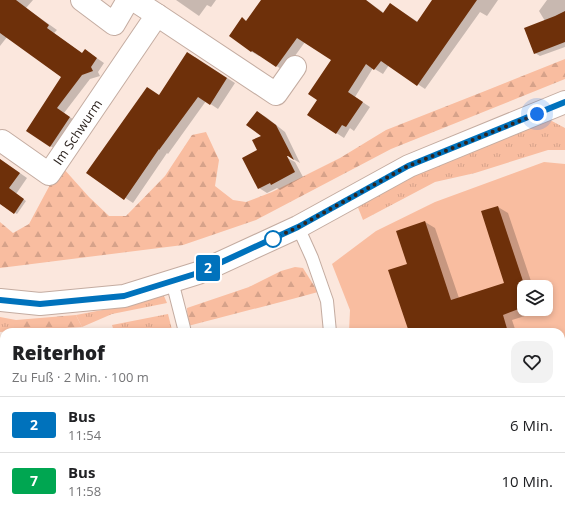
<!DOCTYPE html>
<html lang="de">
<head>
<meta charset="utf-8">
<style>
  body { margin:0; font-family:"Open Sans",sans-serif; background:#f2f2f2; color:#202124; height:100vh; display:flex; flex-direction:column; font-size:15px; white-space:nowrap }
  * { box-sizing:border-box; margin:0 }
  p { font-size:13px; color:#757577 }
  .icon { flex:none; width:22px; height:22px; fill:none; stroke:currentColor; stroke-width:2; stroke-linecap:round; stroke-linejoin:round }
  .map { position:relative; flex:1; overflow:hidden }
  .side { position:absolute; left:0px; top:328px; width:565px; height:188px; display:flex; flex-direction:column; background:#fff; border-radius:12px 12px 0 0; box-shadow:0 2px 6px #0003 }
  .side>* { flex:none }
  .badge { padding:0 8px; border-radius:3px; font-size:14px; line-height:26px }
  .tools { position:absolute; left:517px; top:280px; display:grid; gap:8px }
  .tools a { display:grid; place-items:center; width:36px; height:36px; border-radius:8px; background:#fff; box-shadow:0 2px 6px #0003; font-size:20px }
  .you { position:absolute; width:20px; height:20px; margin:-10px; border:3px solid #fff; border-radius:50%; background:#1a73e8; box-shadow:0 0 0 6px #1a73e833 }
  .map>.badge { position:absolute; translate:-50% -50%; box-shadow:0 0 0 2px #fff }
  .round { display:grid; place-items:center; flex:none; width:42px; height:42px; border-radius:12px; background:#f2f2f2 }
  .headline { display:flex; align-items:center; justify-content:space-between; height:68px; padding:0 12px }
  h1 { font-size:19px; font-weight:800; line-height:30px }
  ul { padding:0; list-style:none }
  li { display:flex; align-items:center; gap:12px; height:56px; padding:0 12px; border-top:1px solid #e0e0e0 }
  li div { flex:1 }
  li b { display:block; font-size:15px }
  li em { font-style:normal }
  li .badge { min-width:44px; font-weight:700; text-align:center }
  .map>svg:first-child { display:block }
  .grass { fill:url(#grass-tufts) }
  .forest { fill:url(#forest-firs) }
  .garden { fill:#f9bda0; fill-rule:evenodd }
  .shadow { fill:#0003 }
  .building { fill:#6e300a }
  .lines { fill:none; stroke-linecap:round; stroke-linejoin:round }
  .lane-casing { stroke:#c4aca1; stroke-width:14 }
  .street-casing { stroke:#c4aca1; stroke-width:24 }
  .lane { stroke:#fff; stroke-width:12 }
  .street { stroke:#fff; stroke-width:22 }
  .line-casing { stroke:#fff; stroke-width:9 }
  .line { stroke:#0072bc; stroke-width:6 }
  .walk { stroke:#2e2520; stroke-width:4; stroke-dasharray:0 7.2 }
  .stop-dot { fill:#fff; stroke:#0072bc; stroke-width:2 }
  .labels { text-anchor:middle; stroke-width:4; stroke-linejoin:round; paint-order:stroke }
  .street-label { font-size:13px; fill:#2e2520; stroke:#fbe7dd }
</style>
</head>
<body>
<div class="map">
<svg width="565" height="516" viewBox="0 0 565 516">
  <defs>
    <pattern id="grass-tufts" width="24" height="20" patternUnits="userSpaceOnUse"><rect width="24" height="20" fill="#f9bda0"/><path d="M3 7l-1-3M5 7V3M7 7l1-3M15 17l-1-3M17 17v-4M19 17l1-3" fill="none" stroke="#d6a28a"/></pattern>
    <pattern id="forest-firs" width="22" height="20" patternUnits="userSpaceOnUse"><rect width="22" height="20" fill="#f9bda0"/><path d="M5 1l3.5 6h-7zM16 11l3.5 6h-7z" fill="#d6a28a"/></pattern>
  </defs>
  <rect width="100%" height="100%" fill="#fbe7dd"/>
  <g class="grass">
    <polygon points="548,119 565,128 565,150 548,150 475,173 435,182 363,220 357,205 412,173"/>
    <polygon points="164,296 167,303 112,314 82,327 76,315 118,307"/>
    <polygon points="168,314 172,330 160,332 114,332 112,325"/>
    <polygon points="0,317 16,320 16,331 0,332"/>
    <polygon points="0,354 4,354 4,431 0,428"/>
  </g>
  <g class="forest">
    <polygon points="565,59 565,79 391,149 256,220 183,245 0,268 0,222 13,233 29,224 52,181 63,168 89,197 109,216 126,216 165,176 192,135 206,132 219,160 215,186 233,200 246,202 272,192 340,158 386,130 485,91"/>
    <polygon points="295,267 303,268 318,292 296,298 188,326 187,308 249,287 281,271"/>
    <polygon points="76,315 82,327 16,331 16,320"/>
  </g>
  <path class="garden" d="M544 162 565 164V516H391L388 512H561V332H349L350 310 332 264 376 231 435 202ZM524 287H546V309H524Z"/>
  <g class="shadow">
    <polygon points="3,0 33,0 26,8 57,30 54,33 83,54 85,50 104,63 98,72 100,76 90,79 64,113 77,122 58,150 50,146 62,77 7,37 0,46 0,4"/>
    <polygon points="176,0 216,0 211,7 207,5 199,16"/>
    <polygon points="295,0 366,0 384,13 398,9 418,22 433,0 498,0 487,16 480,12 425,89 389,65 383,74 373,68 355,97 370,107 354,131 350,128 344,138 309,115 318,100 332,60 305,42 284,71 260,55 259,56 252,52 230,36 247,22"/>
    <polygon points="547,0 565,0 565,47 540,56 535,53 545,21 539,11"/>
    <polygon points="195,57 235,83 218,109 206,101 168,154 167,153 133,203 88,173 148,88 160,96"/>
    <polygon points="257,112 266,117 285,132 300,163 283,153 282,155 295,162 303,177 280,190 277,188 267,193 259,188 259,150 263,136"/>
    <polygon points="0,159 27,178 16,194 26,201 17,214 0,204"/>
    <polygon points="498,207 508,213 533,287 524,287 524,309 540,309 541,311 512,320 516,332 410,332 409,264 425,222 435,228 459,298 506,283"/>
    <polygon points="561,382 565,394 565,411 561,412"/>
    <polygon points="561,414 565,426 565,516 410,516 409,512 561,512"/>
    <polygon points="138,512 162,512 151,516 139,516"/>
    <polygon points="171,512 214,512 214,514 221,512 303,512 304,516 170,516"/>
  </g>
  <g class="building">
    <polygon points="0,0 16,0 49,25 47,28 82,53 85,49 97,58 91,67 93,71 82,75 57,108 70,117 50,147 26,131 61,77 0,33"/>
    <polygon points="261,0 366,0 383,13 390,3 417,22 432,0 477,0 417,86 381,61 374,70 366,64 348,92 363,102 346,127 342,125 336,134 307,115 317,100 308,94 331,60 297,38 276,67 252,51 251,52 229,36 242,17 246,21"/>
    <polygon points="565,11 565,42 534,54 524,28 555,16"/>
    <polygon points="187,52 227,78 210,105 198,97 159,150 159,149 124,200 86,173 147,87 159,95"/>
    <polygon points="257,111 276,125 294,160 288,156 287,156 295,172 271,185 270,183 258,189 242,158 257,150 252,140 261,136 246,125"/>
    <polygon points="0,159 20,173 9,188 24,199 14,214 0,204"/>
    <polygon points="498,206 524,284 524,307 503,315 508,332 409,332 388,270 407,264 396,231 425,221 451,300 504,283 481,211"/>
  </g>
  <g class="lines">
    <g class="lane-casing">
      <g id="lane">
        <polyline points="298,227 312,258 327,301 330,332"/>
        <polyline points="172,281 185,332"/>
        <polyline points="0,511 13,516"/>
        <polyline points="360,512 363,516"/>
        <polyline points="146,516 163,512"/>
      </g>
    </g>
    <g class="street-casing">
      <g id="street">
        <polyline points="82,0 114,24 128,0"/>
        <polyline points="157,15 276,94 295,67"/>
        <path id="s1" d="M2 141 49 174 157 15 134 0"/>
        <polyline points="0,300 40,304 124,296 198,273 298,227 409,166 565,102"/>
      </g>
    </g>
    <use href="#lane" class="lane"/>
    <use href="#street" class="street"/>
  </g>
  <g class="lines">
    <g class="line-casing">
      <polyline id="line" points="0,300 40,304 124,296 198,273 298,227 408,166 565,102"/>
    </g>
    <use href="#line" class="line"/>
    <polyline class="walk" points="273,239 298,227 408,166 537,114"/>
  </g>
  <circle class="stop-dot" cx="273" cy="239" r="8"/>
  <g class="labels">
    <g class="street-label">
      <text dy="5" stroke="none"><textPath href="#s1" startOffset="108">Im Schwurm</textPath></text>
    </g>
  </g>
</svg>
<div class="tools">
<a><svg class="icon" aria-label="layers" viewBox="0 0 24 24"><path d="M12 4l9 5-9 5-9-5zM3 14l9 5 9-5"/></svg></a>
</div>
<div class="you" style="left:537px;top:114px"></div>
<b class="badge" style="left:208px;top:268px;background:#0072bc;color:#fff">2</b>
<section class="side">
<div class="headline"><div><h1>Reiterhof</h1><p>Zu Fuß · 2 Min. · 100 m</p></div><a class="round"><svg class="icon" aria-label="heart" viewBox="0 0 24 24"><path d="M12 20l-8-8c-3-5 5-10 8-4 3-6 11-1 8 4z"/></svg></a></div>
<ul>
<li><span class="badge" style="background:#0072bc;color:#fff">2</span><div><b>Bus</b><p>11:54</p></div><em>6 Min.</em></li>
<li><span class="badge" style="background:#00a651;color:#fff">7</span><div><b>Bus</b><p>11:58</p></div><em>10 Min.</em></li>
</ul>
</section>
</div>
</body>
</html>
